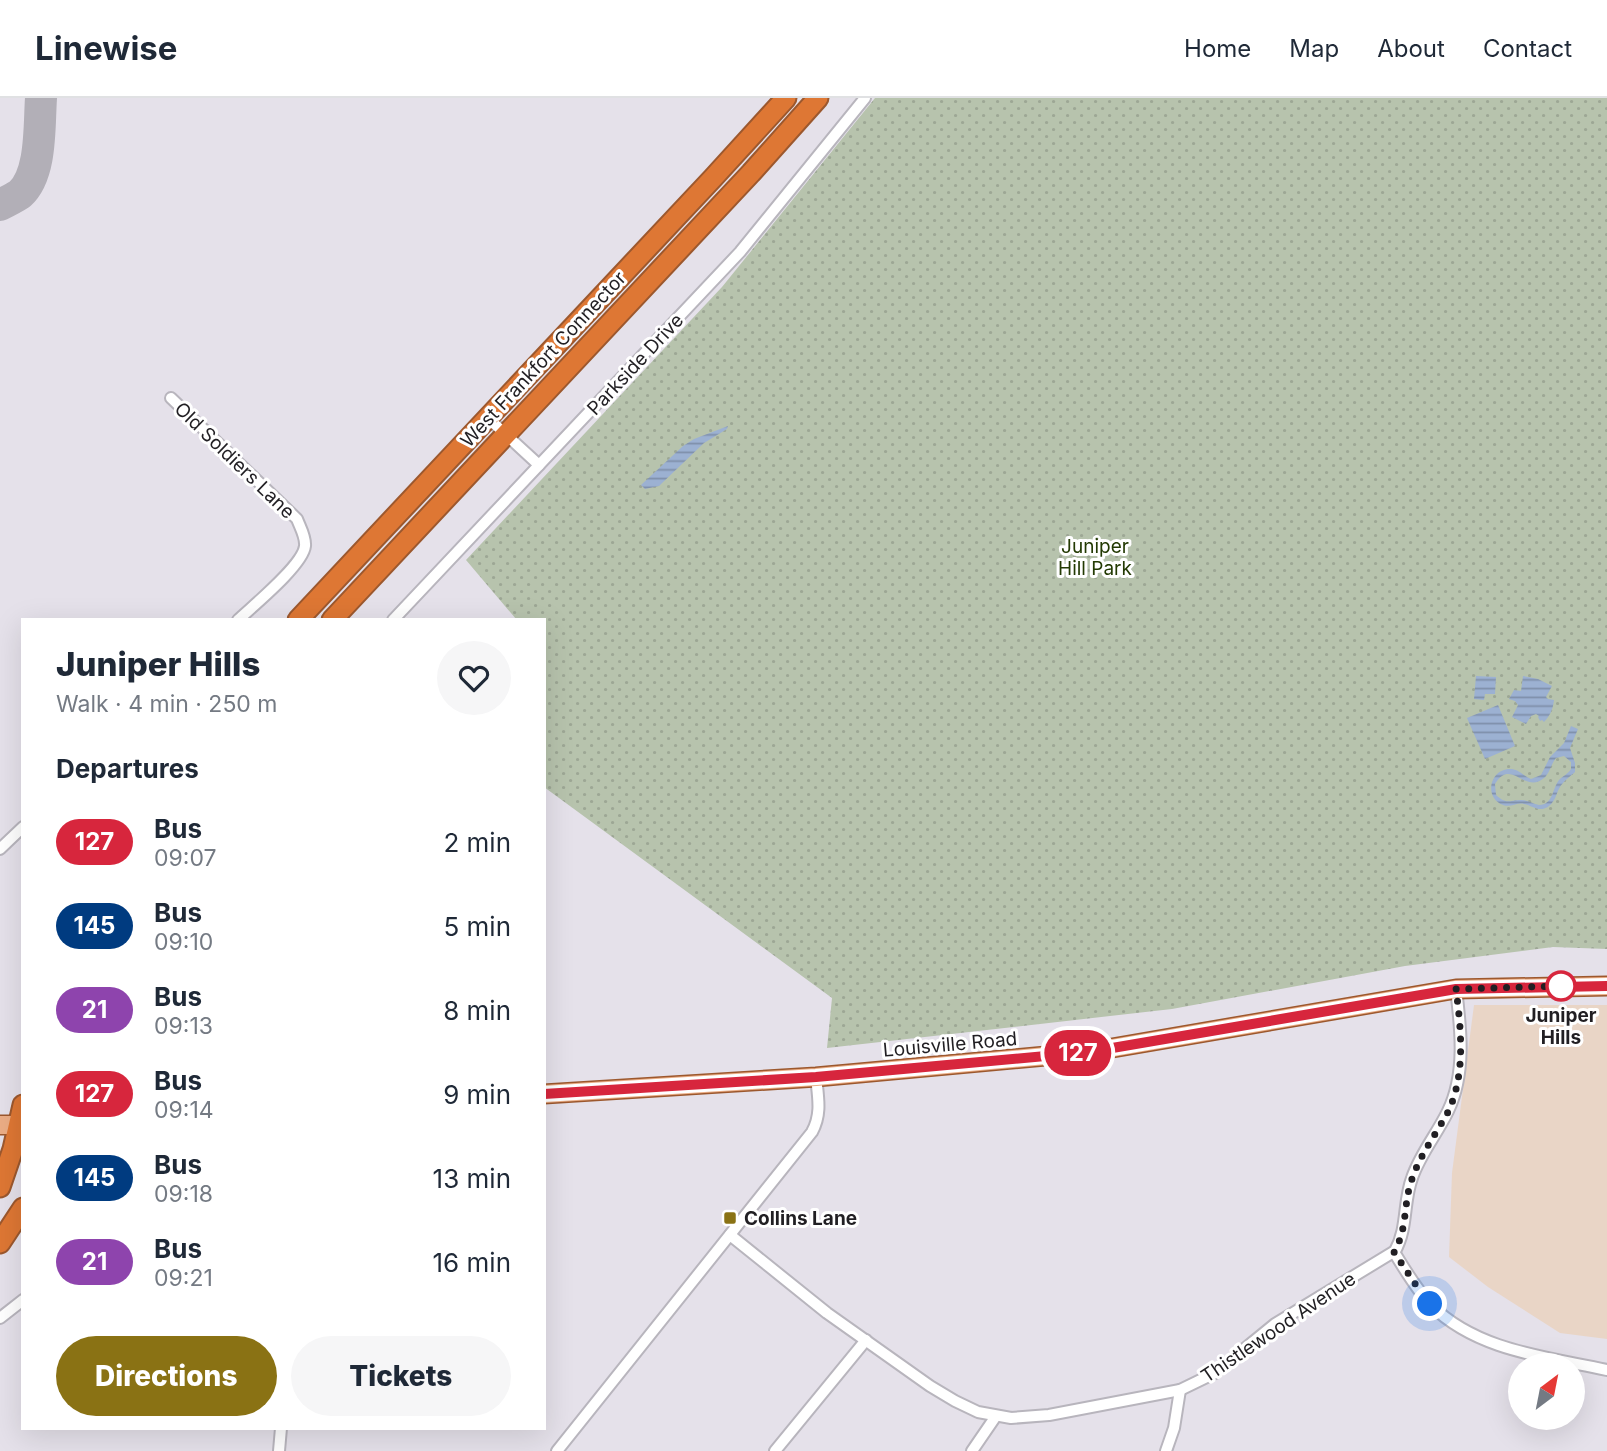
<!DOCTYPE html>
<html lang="en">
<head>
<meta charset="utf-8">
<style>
  body { margin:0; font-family:Inter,sans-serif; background:#f6f6f7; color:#1f2937; height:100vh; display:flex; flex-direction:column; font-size:26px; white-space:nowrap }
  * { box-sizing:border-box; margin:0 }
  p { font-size:23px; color:#747a83 }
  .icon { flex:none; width:38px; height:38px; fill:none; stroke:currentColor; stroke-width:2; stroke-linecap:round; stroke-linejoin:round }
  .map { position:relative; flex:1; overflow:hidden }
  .sheet { position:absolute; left:21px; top:520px; width:525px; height:812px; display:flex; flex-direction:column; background:#fff; border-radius:0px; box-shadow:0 7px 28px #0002 }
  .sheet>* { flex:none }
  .badge { padding:0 14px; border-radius:23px; font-size:24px; line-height:46px }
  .needle { width:46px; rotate:32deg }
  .fabs { position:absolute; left:1508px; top:1255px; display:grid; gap:14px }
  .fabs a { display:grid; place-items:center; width:77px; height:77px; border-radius:50%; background:#fff; box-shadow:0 7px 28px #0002; font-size:35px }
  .you { position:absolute; width:35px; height:35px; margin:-18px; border:5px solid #fff; border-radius:50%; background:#1a73e8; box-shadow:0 0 0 10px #1a73e833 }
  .map>.badge { position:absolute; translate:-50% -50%; box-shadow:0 0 0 4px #fff }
  h2 { padding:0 35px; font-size:26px; line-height:63px }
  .round { display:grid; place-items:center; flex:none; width:74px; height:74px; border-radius:37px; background:#f6f6f7 }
  .summary { display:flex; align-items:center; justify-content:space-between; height:119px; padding:0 35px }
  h1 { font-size:33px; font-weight:800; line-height:52px }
  .cta { display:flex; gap:14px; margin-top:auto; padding:14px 35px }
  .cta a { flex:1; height:80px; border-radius:42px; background:#8a7214; color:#fff; font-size:28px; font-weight:800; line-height:80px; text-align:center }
  .cta a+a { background:#f6f6f7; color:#1f2937 }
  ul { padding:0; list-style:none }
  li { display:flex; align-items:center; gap:21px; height:84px; padding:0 35px }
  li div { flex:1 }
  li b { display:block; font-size:26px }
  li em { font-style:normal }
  li .badge { min-width:77px; font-weight:700; text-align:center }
  header { display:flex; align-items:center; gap:42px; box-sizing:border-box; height:98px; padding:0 35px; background:#fff; border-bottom:2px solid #e0e1e3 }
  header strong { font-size:33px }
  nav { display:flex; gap:38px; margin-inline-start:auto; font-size:24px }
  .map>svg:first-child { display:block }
  .commercial { fill:#e9d5c6 }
  .grass { fill:url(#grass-dots) }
  .water { fill:url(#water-rules); fill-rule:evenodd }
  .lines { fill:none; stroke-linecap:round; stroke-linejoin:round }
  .taxiway { stroke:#b2afb7; stroke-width:32 }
  .street-casing { stroke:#b8b5bd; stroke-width:14 }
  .primary-casing { stroke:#9c582e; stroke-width:21 }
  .highway-casing { stroke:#9c582e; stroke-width:23 }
  .street { stroke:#fff; stroke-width:10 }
  .primary { stroke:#ebad85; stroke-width:18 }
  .highway { stroke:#de7734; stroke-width:19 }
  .line-casing { stroke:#fff; stroke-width:16 }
  .line { stroke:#d7263d; stroke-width:10 }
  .walk { stroke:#211f23; stroke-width:7; stroke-dasharray:0 12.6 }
  .stop-dot { fill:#fff; stroke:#d7263d; stroke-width:3.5 }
  .poi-dot { fill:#8a7214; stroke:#fff; stroke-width:2.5 }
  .labels { text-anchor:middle; stroke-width:6; stroke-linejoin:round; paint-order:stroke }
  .street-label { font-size:19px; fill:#211f23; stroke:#fff }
  .park-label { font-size:19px; fill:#233a03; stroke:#fff }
  .stop-label { font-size:19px; font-weight:bold; fill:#211f23; stroke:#fff }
  .poi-label { font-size:19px; font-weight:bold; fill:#211f23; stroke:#fff; text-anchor:start }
</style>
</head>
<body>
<header>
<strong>Linewise</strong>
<nav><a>Home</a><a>Map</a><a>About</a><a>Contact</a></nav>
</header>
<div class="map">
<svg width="1607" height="1353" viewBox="0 0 1607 1353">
  <defs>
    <pattern id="grass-dots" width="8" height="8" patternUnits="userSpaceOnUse" patternTransform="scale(1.75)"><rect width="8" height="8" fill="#b7c3ad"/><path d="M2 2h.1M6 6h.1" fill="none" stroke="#9da795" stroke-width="1.8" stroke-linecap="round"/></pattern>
    <pattern id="water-rules" width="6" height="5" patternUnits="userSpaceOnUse" patternTransform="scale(1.75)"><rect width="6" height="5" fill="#9cb1d2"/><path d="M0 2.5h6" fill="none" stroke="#7f8faa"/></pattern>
  </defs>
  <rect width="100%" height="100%" fill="#e5e1ea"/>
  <polygon class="commercial" points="1474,907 1607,907 1607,1241 1560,1235 1488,1189 1449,1159 1452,1075"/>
  <polygon class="grass" points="875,0 1607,0 1607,851 1553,849 1405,868 1172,911 827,950 832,900 544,689 544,522 516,521 466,462 722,189"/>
  <g class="water">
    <polygon points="728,328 727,331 704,345 659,388 645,391 641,387 683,348 694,341"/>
    <polygon points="1476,578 1496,579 1495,596 1485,596 1484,602 1474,601"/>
    <path d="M1523 578 1538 581 1552 588 1546 599 1548 601 1554 602C1553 611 1550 618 1544 624L1542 622 1540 623 1538 619 1539 618 1536 616 1531 618 1526 626 1512 619 1518 607 1515 603 1509 601 1514 592 1521 593Z"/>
    <polygon points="1498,607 1515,648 1485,661 1467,620"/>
    <path d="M1571 628 1578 631 1570 650 1575 665V674C1571 678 1566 681 1563 685 1556 692 1557 702 1549 708 1540 715 1533 708 1524 706 1517 704 1511 710 1503 707 1483 700 1490 669 1512 671 1519 672 1524 678 1531 681L1541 677 1550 659 1564 645ZM1564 658 1571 664V671C1568 676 1563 678 1559 682 1552 691 1553 707 1539 707 1533 706 1528 702 1522 702 1510 701 1508 708 1496 697L1495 686C1511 659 1525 697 1544 680 1550 675 1551 666 1556 660Z"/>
  </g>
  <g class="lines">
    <path class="taxiway" d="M0 107C6 104 14 100 20 96 42 76 39 28 41 0"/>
    <g class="street-casing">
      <g id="street">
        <path d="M171 300 297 421C300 429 306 439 305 448 303 467 254 507 238 522"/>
        <polyline points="488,320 539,367"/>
        <polyline points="393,522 740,154 865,0"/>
        <polyline points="0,751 23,729"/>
        <path d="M730 1137 827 1215 930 1288 955 1303 978 1314 1011 1320 1049 1317 1180 1292 1215 1275 1275 1226 1395 1153C1408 1130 1403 1104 1412 1080 1420 1056 1437 1036 1448 1013 1466 976 1461 931 1456 891"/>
        <path d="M1394 1154C1405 1172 1416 1191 1431 1207 1477 1253 1547 1259 1607 1272"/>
        <polyline points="0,1220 23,1202"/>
        <polyline points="279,1353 281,1330"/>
        <path d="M557 1353 812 1034C822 1016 818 999 816 979"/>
        <polyline points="775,1353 866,1242"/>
        <polyline points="972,1353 996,1318"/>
        <polyline points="1166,1353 1174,1330 1180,1292"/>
      </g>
    </g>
    <g class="primary-casing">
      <g id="primary">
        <polyline points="544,996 816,979 1089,954 1456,891 1607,888"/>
        <polyline points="0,1027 23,1027"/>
      </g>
    </g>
    <g class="highway-casing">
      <g id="highway">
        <polyline points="298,522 713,80 786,0"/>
        <polyline points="332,522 751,75 818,0"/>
        <polyline points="0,1089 13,1051 23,1007"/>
        <polyline points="0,1145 23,1110"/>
      </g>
    </g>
    <use href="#street" class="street"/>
    <use href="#primary" class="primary"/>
    <use href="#highway" class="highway"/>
  </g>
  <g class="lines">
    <g class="line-casing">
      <polyline id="line" points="544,996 816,979 1089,954 1456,891 1607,888"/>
    </g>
    <use href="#line" class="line"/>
    <path class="walk" d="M1430 1206 1418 1190 1394 1154C1408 1131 1403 1105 1412 1081 1420 1057 1436 1036 1448 1014 1466 976 1461 931 1456 891L1561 888"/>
  </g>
  <circle class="stop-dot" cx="1561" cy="888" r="14"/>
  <rect class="poi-dot" x="723" y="1113" width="14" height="14" rx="3.5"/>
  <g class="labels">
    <g class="street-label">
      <text transform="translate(543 261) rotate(-47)" y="7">West Frankfort Connector</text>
      <text transform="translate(635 266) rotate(-47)" y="7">Parkside Drive</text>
      <text transform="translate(235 362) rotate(44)" y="7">Old Soldiers Lane</text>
      <text transform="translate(950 946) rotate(-5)" y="7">Louisville Road</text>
      <text transform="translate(1278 1229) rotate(-34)" y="7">Thistlewood Avenue</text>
    </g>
    <g class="park-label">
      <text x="1095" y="455">Juniper<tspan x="1095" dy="22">Hill Park</tspan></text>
    </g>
    <g class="stop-label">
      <text x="1561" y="924">Juniper<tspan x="1561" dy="22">Hills</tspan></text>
    </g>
    <g class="poi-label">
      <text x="744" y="1127">Collins Lane</text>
    </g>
  </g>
</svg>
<div class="fabs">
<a><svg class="needle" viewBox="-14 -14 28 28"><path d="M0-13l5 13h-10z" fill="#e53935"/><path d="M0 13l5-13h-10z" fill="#747a83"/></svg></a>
</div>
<div class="you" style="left:1430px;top:1206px"></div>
<b class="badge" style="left:1078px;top:955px;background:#d7263d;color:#fff">127</b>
<section class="sheet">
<div class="summary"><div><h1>Juniper Hills</h1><p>Walk · 4 min · 250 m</p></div><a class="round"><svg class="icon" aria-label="heart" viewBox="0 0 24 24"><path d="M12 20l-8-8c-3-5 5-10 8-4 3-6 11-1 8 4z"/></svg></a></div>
<h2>Departures</h2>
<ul>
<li><span class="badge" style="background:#d7263d;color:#fff">127</span><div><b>Bus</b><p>09:07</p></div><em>2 min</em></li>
<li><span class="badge" style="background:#003b80;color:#fff">145</span><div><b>Bus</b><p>09:10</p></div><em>5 min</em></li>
<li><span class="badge" style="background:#8e44ad;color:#fff">21</span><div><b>Bus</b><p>09:13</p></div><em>8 min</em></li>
<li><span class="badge" style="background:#d7263d;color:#fff">127</span><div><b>Bus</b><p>09:14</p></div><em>9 min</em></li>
<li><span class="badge" style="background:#003b80;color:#fff">145</span><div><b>Bus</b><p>09:18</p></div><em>13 min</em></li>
<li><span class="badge" style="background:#8e44ad;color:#fff">21</span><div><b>Bus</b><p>09:21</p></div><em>16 min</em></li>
</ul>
<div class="cta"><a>Directions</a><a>Tickets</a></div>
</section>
</div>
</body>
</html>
